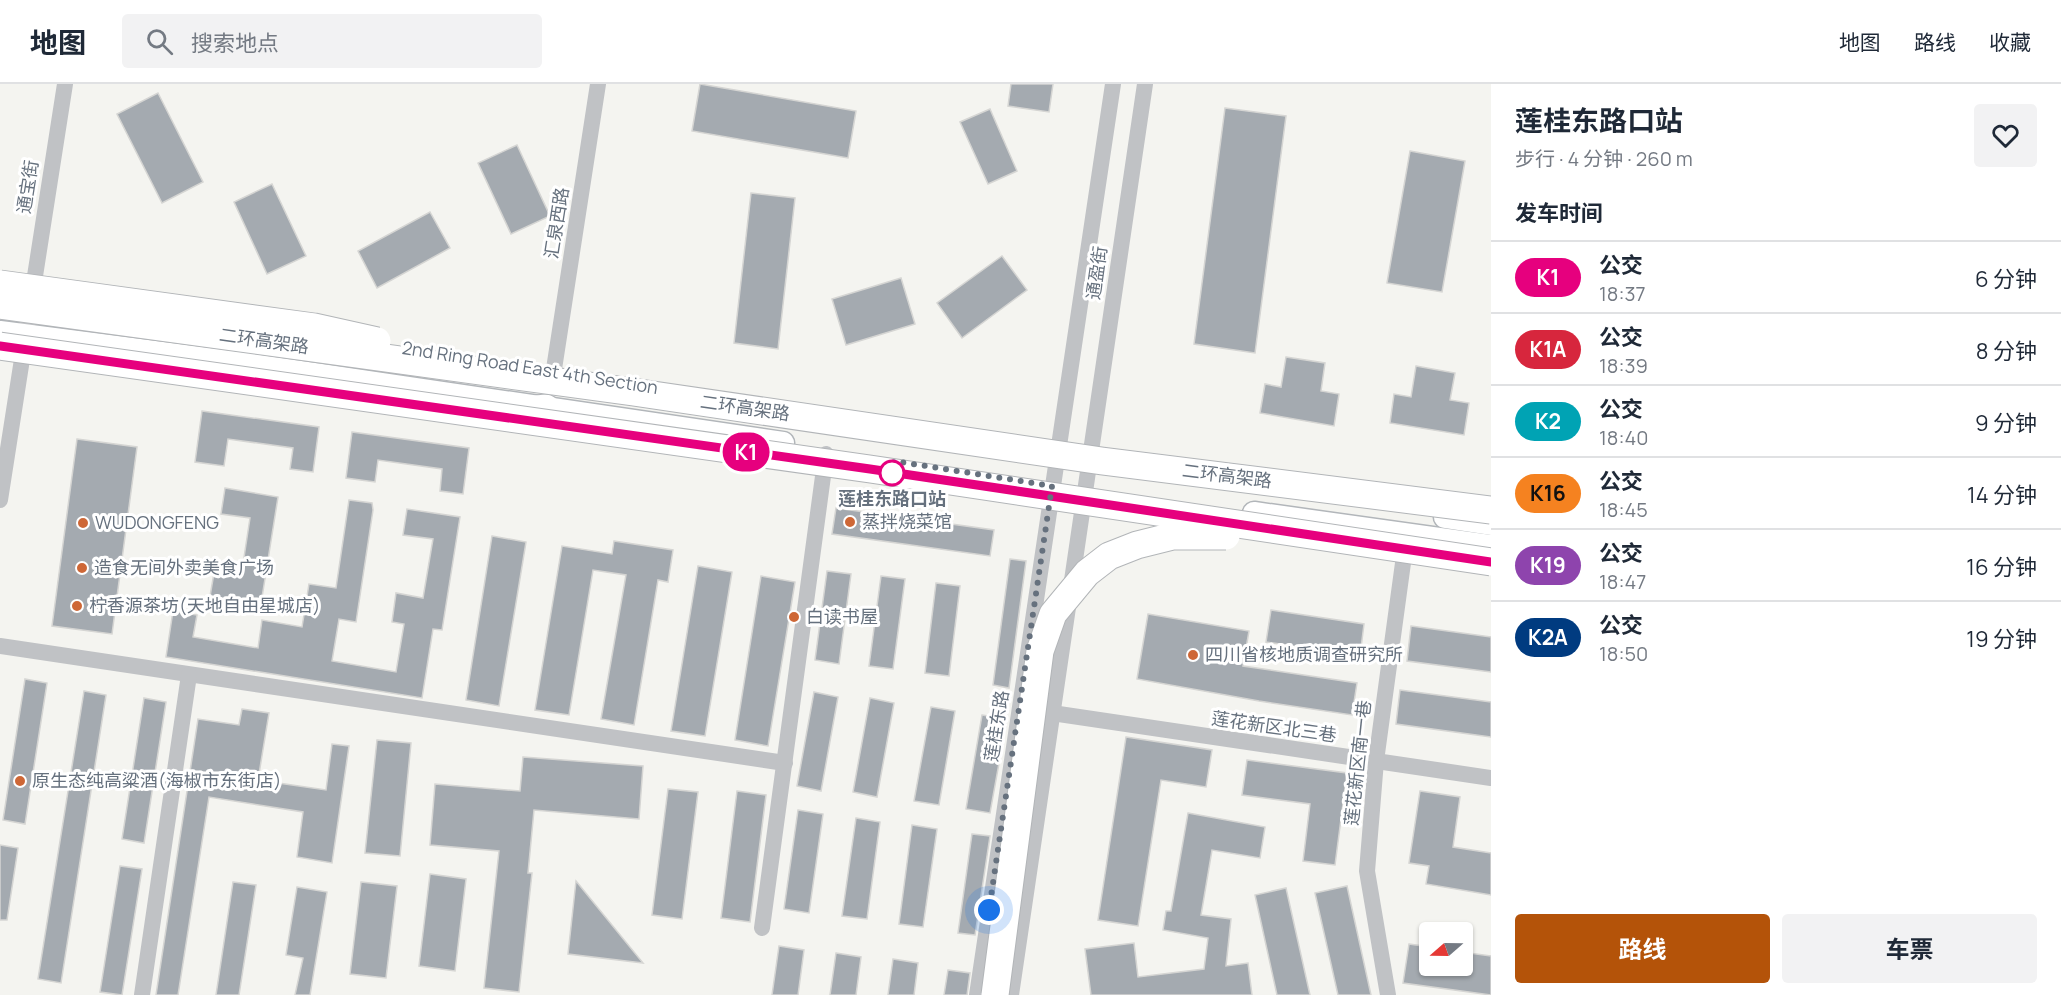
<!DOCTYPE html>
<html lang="zh">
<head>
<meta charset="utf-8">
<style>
  body { margin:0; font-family:Manrope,"Noto Sans SC",sans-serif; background:#f2f2f3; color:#1f2937; height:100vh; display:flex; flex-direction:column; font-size:22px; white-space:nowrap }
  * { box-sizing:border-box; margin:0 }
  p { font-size:20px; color:#747a83 }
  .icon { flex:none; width:33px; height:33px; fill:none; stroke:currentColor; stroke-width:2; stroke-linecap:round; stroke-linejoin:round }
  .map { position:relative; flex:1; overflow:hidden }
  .details { display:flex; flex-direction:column; background:#fff; width:570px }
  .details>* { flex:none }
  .badge { padding:0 12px; border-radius:20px; font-size:21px; line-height:39px }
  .needle { width:39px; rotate:250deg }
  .controls { position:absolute; left:1419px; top:838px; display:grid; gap:12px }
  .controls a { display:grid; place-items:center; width:54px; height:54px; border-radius:6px; background:#fff; box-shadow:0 2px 4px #0004; font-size:30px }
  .you { position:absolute; width:30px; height:30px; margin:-15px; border:4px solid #fff; border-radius:50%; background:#1a73e8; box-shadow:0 0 0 9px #1a73e833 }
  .map>.badge { position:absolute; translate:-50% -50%; box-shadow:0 0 0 3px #fff }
  h2 { padding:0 24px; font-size:22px; line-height:54px }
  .round { display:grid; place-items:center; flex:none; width:63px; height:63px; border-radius:6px; background:#f2f2f3 }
  .headline { display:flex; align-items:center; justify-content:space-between; height:102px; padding:0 24px }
  h1 { font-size:28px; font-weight:700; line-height:45px }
  .primary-button { display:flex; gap:12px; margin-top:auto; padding:12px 24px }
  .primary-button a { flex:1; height:69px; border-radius:6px; background:#b45309; color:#fff; font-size:24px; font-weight:700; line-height:69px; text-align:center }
  .primary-button a+a { background:#f2f2f3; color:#1f2937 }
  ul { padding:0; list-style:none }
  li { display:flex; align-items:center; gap:18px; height:72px; padding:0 24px; border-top:2px solid #e0e1e3 }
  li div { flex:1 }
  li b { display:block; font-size:22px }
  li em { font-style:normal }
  li .badge { min-width:66px; font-weight:700; text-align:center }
  header { display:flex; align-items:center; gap:36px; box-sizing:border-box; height:84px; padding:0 30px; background:#fff; border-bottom:2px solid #e0e1e3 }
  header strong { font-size:28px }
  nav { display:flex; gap:33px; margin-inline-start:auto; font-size:21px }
  .search { width:420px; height:54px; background:#f2f2f3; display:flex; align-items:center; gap:15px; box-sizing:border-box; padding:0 21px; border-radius:6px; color:#747a83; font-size:22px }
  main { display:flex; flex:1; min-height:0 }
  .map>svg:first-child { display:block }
  .building { fill:#a4aab0; stroke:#d5d5d3; stroke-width:1.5 }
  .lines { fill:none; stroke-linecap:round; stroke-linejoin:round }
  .secondary-casing { stroke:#b2b6ba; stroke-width:25 }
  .trunk-casing { stroke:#b2b5b8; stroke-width:29 }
  .minor { stroke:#c0c2c5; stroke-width:16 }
  .secondary { stroke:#fff; stroke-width:22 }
  .trunk { stroke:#fff; stroke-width:27 }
  .trunk-bridge-casing { stroke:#b2b5b8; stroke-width:29; stroke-linecap:butt }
  .trunk-bridge { stroke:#fff; stroke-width:27 }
  .line-casing { stroke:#fff; stroke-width:14 }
  .line { stroke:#e6007e; stroke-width:9 }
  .walk { stroke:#66717e; stroke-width:6; stroke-dasharray:0 10.8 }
  .stop-dot { fill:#fff; stroke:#e6007e; stroke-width:3 }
  .poi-dot { fill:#ce6736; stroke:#fff; stroke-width:2 }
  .labels { text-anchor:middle; stroke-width:6; stroke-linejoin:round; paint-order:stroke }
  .street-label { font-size:18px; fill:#66717e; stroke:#fff }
  .stop-label { font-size:18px; font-weight:bold; fill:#66717e; stroke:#fff }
  .poi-label { font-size:18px; fill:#66717e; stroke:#fff; text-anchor:start }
</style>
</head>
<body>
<header>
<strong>地图</strong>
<div class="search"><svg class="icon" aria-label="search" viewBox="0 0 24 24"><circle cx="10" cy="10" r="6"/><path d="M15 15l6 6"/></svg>搜索地点</div>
<nav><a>地图</a><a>路线</a><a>收藏</a></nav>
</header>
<main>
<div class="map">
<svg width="1491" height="911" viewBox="0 0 1491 911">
  <rect width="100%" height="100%" fill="#f4f4f0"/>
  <g class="building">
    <polygon points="700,0 856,27 848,74 692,47"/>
    <polygon points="1011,0 1053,0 1049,28 1008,22"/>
    <polygon points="158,9 203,98 162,119 117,30"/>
    <polygon points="1225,24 1286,32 1255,269 1194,260"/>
    <polygon points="990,25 1017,87 988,100 960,38"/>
    <polygon points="517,61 550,132 511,150 478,79"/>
    <polygon points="1410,67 1465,77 1442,208 1387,199"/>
    <polygon points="272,100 306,172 267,190 234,118"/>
    <polygon points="751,109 795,114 778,265 734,259"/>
    <polygon points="430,128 450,164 377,204 358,167"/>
    <polygon points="1002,172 1027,206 962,254 937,219"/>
    <polygon points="901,194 915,240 846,261 832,215"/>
    <polygon points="1286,273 1325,279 1321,307 1339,310 1334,342 1260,329 1265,300 1281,303"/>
    <polygon points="1416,282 1455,289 1450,316 1469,319 1464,351 1390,339 1394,310 1411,313"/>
    <polygon points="202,327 319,343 313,388 290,385 293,364 228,355 224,382 195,378"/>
    <polygon points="352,348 469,364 463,410 440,407 442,385 378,376 375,398 346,394"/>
    <polygon points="77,355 137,363 112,550 52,542"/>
    <polygon points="225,404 278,413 260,526 209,518 214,489 241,493 250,434 221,430"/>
    <polygon points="349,416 372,419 373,426 356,538 339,535 332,577 396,588 404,540 392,538 396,509 423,514 433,455 403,451 407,425 460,433 442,546 433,545 422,614 166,573 173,527 197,531 193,553 258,564 262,536 302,543 309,500 336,504"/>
    <polygon points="836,424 994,446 990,472 832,450"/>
    <polygon points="492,452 526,458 499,622 466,616"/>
    <polygon points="614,457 673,466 668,498 658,496 634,641 601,635 626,491 593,486 569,631 535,626 562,462 612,470"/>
    <polygon points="1010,475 1026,477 1009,604 993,601"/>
    <polygon points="698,482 732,488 705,652 671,647"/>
    <polygon points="827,487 851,490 839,580 815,576"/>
    <polygon points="761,492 795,498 768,662 735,656"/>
    <polygon points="881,492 905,495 893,585 869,582"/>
    <polygon points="936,499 960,502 949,592 925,589"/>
    <polygon points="1271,526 1364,540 1360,572 1266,558"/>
    <polygon points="1148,530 1249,547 1243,582 1357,599 1352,631 1259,617 1137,595"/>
    <polygon points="1411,542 1491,553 1491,588 1407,577"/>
    <polygon points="25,595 47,599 25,740 3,736"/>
    <polygon points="1400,606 1491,618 1491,653 1396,640"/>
    <polygon points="84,607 106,611 61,899 38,895"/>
    <polygon points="814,608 838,613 821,707 797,702"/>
    <polygon points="144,614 166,618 144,759 122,755"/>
    <polygon points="870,614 894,619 877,713 853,708"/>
    <polygon points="931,623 955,627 939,721 914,717"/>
    <polygon points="242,625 269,629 258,696 326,706 332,660 349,662 332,779 297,773 303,728 209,713 178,911 156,911 198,635 239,641"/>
    <polygon points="982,631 1007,635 990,729 966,725"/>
    <polygon points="1126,653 1212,666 1206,703 1161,696 1138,842 1098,836"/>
    <polygon points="377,656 411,659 400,772 365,769"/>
    <polygon points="523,673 643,682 639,735 534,726 528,789 532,789 519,908 484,904 499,767 430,761 435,700 520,707"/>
    <polygon points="1247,676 1347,689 1335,781 1303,777 1310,720 1242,711"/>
    <polygon points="668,705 698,708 682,835 652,831"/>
    <polygon points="737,707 766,711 750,838 721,834"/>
    <polygon points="1420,707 1460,713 1453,763 1491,769 1491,811 1426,800 1429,782 1409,779"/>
    <polygon points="798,726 823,730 809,829 784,825"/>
    <polygon points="1188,729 1265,743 1260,774 1212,766 1201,831 1231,835 1226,882 1248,879 1252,911 1091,911 1085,865 1134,859 1138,893 1204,885 1208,854 1163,846 1166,827 1171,827"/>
    <polygon points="856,734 880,738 867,835 842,832"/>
    <polygon points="912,741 937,745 923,843 899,840"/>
    <polygon points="972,750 990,752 975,851 958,849"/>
    <polygon points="0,761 18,764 7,836 0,836"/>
    <polygon points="120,782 142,785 122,911 100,908"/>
    <polygon points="430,790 466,795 455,887 419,882"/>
    <polygon points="576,797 643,879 568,870"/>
    <polygon points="233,798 256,801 239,911 216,911"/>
    <polygon points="361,798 397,802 386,894 350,890"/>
    <polygon points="1347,802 1371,911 1338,911 1315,809"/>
    <polygon points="297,803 327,808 310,911 295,911 303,874 286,871"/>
    <polygon points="1286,804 1310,911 1277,911 1255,811"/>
    <polygon points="1409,860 1430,863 1430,882 1462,882 1462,868 1491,872 1491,911 1403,899"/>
    <polygon points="779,862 804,866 798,911 772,911"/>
    <polygon points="836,869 861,873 856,911 830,911"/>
    <polygon points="893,875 918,879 914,911 888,911"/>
    <polygon points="948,886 970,889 967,911 944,911"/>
  </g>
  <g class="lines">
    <g class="secondary-casing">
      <g id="secondary">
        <polyline points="0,248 247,280 783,359"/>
        <polyline points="1254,429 1491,462"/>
        <polyline points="1445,433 1491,440"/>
      </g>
    </g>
    <g class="trunk-casing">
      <polyline id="trunk" points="504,329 546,324"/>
    </g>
    <g class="minor">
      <polyline points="554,285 598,0"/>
      <polyline points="0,416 65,0"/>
      <polyline points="0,562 785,679"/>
      <polyline points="1052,629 1491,694"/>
      <polyline points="762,844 826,370"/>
      <polyline points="142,911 189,591"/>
      <polyline points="977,911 1113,0"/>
      <polyline points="1011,911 1145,0"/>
      <polyline points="1388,911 1367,787 1376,677 1406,457"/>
    </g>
    <use href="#secondary" class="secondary"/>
    <use href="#trunk" class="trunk"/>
    <g class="trunk-bridge-casing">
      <g id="trunk-bridge">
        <polyline points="0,200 314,243 377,257"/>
        <polyline points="0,221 633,308 1102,377 1491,426"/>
        <polyline points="0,262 870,385 1491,478"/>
        <polyline points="995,911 1040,567 1053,530 1087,489 1109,472 1137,461 1173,452 1226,452"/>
      </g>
    </g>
    <use href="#trunk-bridge" class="trunk-bridge"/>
  </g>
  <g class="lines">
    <g class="line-casing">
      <polyline id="line" points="0,262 870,385 1491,478"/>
    </g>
    <use href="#line" class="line"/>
    <polyline class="walk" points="892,389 894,377 1052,402 989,826"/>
  </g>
  <circle class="stop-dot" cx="892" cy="389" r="12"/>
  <g class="poi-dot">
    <circle cx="850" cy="438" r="6"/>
    <circle cx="83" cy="439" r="6"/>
    <circle cx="82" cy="484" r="6"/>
    <circle cx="77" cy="522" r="6"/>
    <circle cx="794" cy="533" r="6"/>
    <circle cx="1193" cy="571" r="6"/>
    <circle cx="20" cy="697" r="6"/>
  </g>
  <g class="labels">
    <g class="street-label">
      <text transform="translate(28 103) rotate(-81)" y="6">通宝街</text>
      <text transform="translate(557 139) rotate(-81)" y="6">汇泉西路</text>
      <text transform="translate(1097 189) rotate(-82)" y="6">通盈街</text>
      <text transform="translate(264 257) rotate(8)" y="6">二环高架路</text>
      <text transform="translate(530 284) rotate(9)" y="6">2nd Ring Road East 4th Section</text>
      <text transform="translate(745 324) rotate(8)" y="6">二环高架路</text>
      <text transform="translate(1227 392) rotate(7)" y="6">二环高架路</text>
      <text transform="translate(997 642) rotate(-81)" y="6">莲桂东路</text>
      <text transform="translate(1274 643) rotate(8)" y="6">莲花新区北三巷</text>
      <text transform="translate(1358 679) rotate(-84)" y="6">莲花新区南一巷</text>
    </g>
    <g class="stop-label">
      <text x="892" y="421">莲桂东路口站</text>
    </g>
    <g class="poi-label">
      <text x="862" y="444">蒸拌烧菜馆</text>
      <text x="95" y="445">WUDONGFENG</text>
      <text x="94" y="490">造食无间外卖美食广场</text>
      <text x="89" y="528">柠香源茶坊(天地自由星城店)</text>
      <text x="806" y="539">白读书屋</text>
      <text x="1205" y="577">四川省核地质调查研究所</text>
      <text x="32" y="703">原生态纯高粱酒(海椒市东街店)</text>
    </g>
  </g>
</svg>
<div class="controls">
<a><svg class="needle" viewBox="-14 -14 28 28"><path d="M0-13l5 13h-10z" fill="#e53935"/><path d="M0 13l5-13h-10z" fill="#747a83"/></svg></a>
</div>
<div class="you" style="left:989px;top:826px"></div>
<b class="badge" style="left:746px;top:368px;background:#e6007e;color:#fff">K1</b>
</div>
<section class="details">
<div class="headline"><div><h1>莲桂东路口站</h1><p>步行 · 4 分钟 · 260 m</p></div><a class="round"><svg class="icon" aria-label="heart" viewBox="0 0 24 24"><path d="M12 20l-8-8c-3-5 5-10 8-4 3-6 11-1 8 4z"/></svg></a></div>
<h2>发车时间</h2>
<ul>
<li><span class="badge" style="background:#e6007e;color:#fff">K1</span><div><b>公交</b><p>18:37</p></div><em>6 分钟</em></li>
<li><span class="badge" style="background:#d7263d;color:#fff">K1A</span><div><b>公交</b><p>18:39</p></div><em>8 分钟</em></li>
<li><span class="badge" style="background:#00a3b4;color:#fff">K2</span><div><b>公交</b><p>18:40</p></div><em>9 分钟</em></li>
<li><span class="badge" style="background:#f58220;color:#111">K16</span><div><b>公交</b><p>18:45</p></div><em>14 分钟</em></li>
<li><span class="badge" style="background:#8e44ad;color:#fff">K19</span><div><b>公交</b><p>18:47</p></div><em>16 分钟</em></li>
<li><span class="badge" style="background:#003b80;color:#fff">K2A</span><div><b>公交</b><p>18:50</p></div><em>19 分钟</em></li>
</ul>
<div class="primary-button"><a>路线</a><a>车票</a></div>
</section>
</main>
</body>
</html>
